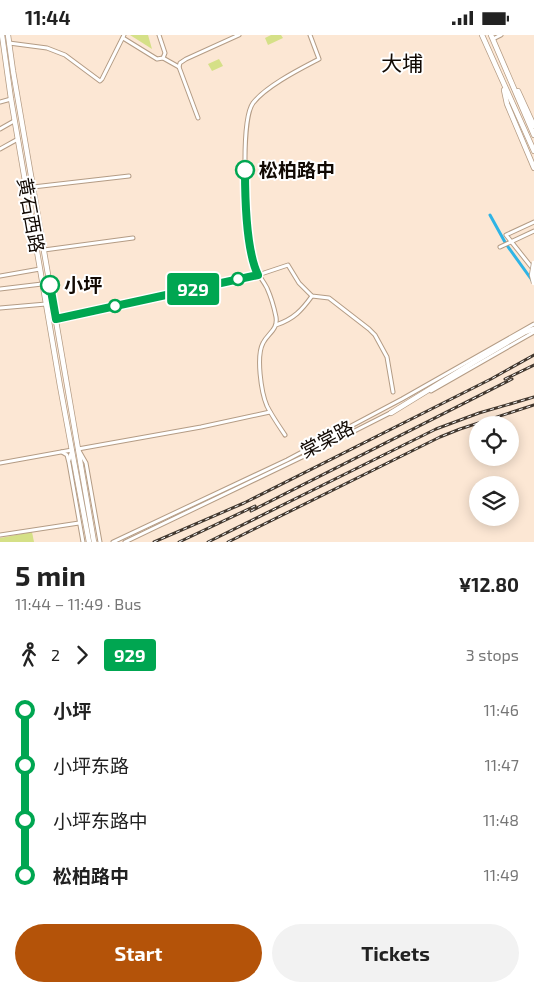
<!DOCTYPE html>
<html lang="en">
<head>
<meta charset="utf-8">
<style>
  body { margin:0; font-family:"Exo 2","Noto Sans SC",sans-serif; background:#f2f2f2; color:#222; height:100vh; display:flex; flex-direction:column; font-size:19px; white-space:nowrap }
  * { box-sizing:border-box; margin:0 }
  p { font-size:16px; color:#767676 }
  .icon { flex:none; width:28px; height:28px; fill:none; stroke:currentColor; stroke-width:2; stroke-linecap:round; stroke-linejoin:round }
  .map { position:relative; height:507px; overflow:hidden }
  .panel { display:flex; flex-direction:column; background:#fff; flex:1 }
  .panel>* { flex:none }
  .badge { padding:0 10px; border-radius:4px; font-size:18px; line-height:32px }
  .fabs { position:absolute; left:469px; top:381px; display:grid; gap:10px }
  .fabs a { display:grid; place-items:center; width:50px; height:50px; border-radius:50%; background:#fff; box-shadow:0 2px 12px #0003; font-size:25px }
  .map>.badge { position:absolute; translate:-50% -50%; box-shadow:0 0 0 2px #fff }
  .legs { display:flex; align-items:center; gap:8px; height:55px; padding:0 15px; font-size:16px }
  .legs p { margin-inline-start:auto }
  .head { display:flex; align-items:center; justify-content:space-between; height:85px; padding:0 15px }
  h1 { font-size:28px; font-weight:700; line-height:38px }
  .button { display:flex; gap:10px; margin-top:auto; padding:10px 15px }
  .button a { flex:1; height:58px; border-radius:30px; background:#b45309; color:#fff; font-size:20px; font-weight:700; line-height:58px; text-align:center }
  .button a+a { background:#f2f2f2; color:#222 }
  ul { padding:0 15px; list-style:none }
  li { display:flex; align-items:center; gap:18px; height:55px; font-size:19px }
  li i { display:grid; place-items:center; width:8px; height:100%; margin:0 6px; background:currentColor }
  li i::after { content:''; width:12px; height:12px; margin:-6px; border:4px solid; border-radius:50%; background:#fff }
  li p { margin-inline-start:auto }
  li:first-child i { background:linear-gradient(#0000 50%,currentColor 0) }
  li:last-child i { background:linear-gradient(currentColor 50%,#0000 0) }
  .status { display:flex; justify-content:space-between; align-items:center; height:35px; padding:0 25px; background:#fff; direction:ltr }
  .status svg { height:14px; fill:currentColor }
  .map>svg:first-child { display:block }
  .green { fill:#d5e087 }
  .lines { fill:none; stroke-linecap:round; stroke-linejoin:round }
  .canal { stroke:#2fb4e5; stroke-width:3 }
  .minor-casing { stroke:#b49c85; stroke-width:5 }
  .major-casing { stroke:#b49c85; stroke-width:6 }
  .minor { stroke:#fff; stroke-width:3 }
  .major { stroke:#fff; stroke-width:4.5 }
  .rail-casing { stroke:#42382f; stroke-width:3 }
  .rail { stroke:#fff; stroke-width:1; stroke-dasharray:4; stroke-linecap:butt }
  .major-bridge-casing { stroke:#b49c85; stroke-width:6; stroke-linecap:butt }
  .major-bridge { stroke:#fff; stroke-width:4.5 }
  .line-1-casing { stroke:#fff; stroke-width:11 }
  .line-1 { stroke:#00a651; stroke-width:8 }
  .stop-1-dot { fill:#fff; stroke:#00a651; stroke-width:2.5 }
  .labels { text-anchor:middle; stroke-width:4; stroke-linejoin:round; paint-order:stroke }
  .stop-label { font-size:19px; font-weight:bold; fill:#110903; stroke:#fff; text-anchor:start }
  .street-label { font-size:19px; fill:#110903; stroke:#fff }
  .quarter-label { font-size:21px; fill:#110903; stroke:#fff }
</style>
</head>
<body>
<div class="status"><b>11:44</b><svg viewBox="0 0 49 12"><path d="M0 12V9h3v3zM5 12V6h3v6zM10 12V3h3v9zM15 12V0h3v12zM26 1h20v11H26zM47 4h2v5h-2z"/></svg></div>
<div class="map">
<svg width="534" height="507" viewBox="0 0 534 507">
  <rect width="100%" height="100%" fill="#fce7d4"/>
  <g class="green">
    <polygon points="130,0 148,0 152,14"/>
    <polygon points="271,0 281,0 283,3 268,10 265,3"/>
    <polygon points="219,24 223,31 212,36 208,29"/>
    <polygon points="32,497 34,507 0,507 0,503"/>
  </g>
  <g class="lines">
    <polyline class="canal" points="490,180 506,209 534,248"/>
    <g class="minor-casing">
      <g id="minor">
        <polyline points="123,3 157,24 163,23 165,18 159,0"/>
        <polyline points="493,4 501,0"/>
        <polyline points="9,8 47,13 65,20 100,46 102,44 124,0"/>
        <polyline points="163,23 179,32"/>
        <polyline points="0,67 11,64"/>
        <polyline points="198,83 179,32 180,28 186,24 239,0"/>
        <polyline points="0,94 14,86"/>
        <polyline points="0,114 18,104"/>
        <polyline points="33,152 129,141"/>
        <polyline points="500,212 534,196"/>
        <polyline points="44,215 133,203"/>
        <polyline points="533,234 506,200 534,187"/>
        <polyline points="0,241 40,234"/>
        <polyline points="0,254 42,249"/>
        <polyline points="0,273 46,269"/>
        <polyline points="56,284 258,240 288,230 299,248 312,261 329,263 369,294 375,300 387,322 393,357"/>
        <path d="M276 290C294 284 302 275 312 261"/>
        <polyline points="431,356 534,297"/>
        <path d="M285 400C279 391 272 381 267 371 261 357 256 321 263 308 268 298 278 295 276 282 274 272 271 262 267 253 263 245 257 239 254 230 246 205 239 87 253 68 266 51 300 34 319 24L310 0"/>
        <polyline points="62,417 67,420 69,428 83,507"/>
        <polyline points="0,428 72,415 69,425"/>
        <polyline points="0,500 79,488"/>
        <polyline points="100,507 86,428 78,414 201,392 270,377"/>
        <polyline points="113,507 287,425 402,364 534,289"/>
        <polyline points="125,507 321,413 392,377"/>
      </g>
    </g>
    <g class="major-casing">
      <g id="major">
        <polyline points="2,0 11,64 60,351 77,443"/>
        <polyline points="8,0 13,36 83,443"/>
        <polyline points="482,0 534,116"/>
        <polyline points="491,0 534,100"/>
        <polyline points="504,55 507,69 534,133"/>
        <polyline points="518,56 534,91"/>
        <polyline points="391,378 474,327 525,297 534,294"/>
      </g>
    </g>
    <use href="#minor" class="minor"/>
    <use href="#major" class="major"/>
    <g class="rail-casing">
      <g id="rail">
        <polyline points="505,344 534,330"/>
        <polyline points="251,476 512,344"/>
        <polyline points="154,507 244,468 491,344 534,320"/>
        <polyline points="179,507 255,471"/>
        <polyline points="208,507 436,394 479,378 534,362"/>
        <polyline points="228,507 440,402 460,394 534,370"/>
      </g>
    </g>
    <use href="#rail" class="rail"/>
    <g class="major-bridge-casing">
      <g id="major-bridge">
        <polyline points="534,228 532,240 534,248"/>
        <polyline points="77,443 89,507"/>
        <polyline points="83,443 94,507"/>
      </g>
    </g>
    <use href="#major-bridge" class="major-bridge"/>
  </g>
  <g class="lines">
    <g class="line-1-casing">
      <path id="line-1" d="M50 250 56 284 258 240C246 215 245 164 245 135"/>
    </g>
    <use href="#line-1" class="line-1"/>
  </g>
  <g class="stop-1-dot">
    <circle cx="245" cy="135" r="9"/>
    <circle cx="238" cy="244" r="6"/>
    <circle cx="50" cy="250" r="9"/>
    <circle cx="115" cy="271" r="6"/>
  </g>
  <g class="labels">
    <g class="stop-label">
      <text x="259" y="142">松柏路中</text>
      <text x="64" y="257">小坪</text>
    </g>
    <g class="street-label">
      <text transform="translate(31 180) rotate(80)" y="7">黄石西路</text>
      <text transform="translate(327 404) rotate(-28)" y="7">棠棠路</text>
    </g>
    <g class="quarter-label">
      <text x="402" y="36">大埔</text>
    </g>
  </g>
</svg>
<div class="fabs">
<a><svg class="icon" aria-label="locate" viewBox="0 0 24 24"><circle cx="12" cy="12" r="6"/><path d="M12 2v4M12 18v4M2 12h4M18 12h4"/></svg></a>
<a><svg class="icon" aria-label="layers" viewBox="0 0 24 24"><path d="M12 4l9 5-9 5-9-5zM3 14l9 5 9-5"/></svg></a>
</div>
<b class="badge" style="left:193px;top:254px;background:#00a651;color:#fff">929</b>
</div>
<section class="panel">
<div class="head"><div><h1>5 min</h1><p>11:44 – 11:49 · Bus</p></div><b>¥12.80</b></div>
<div class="legs"><svg class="icon" aria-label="walk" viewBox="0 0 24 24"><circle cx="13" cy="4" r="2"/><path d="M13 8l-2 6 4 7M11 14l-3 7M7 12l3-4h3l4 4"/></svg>2<svg class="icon" aria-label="forward" viewBox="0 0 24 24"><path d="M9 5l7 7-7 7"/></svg><b class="badge" style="background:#00a651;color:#fff">929</b><p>3 stops</p></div>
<ul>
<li><i style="color:#00a651"></i><b>小坪</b><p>11:46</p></li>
<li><i style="color:#00a651"></i><span>小坪东路</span><p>11:47</p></li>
<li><i style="color:#00a651"></i><span>小坪东路中</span><p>11:48</p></li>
<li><i style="color:#00a651"></i><b>松柏路中</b><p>11:49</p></li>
</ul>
<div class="button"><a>Start</a><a>Tickets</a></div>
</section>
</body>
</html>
